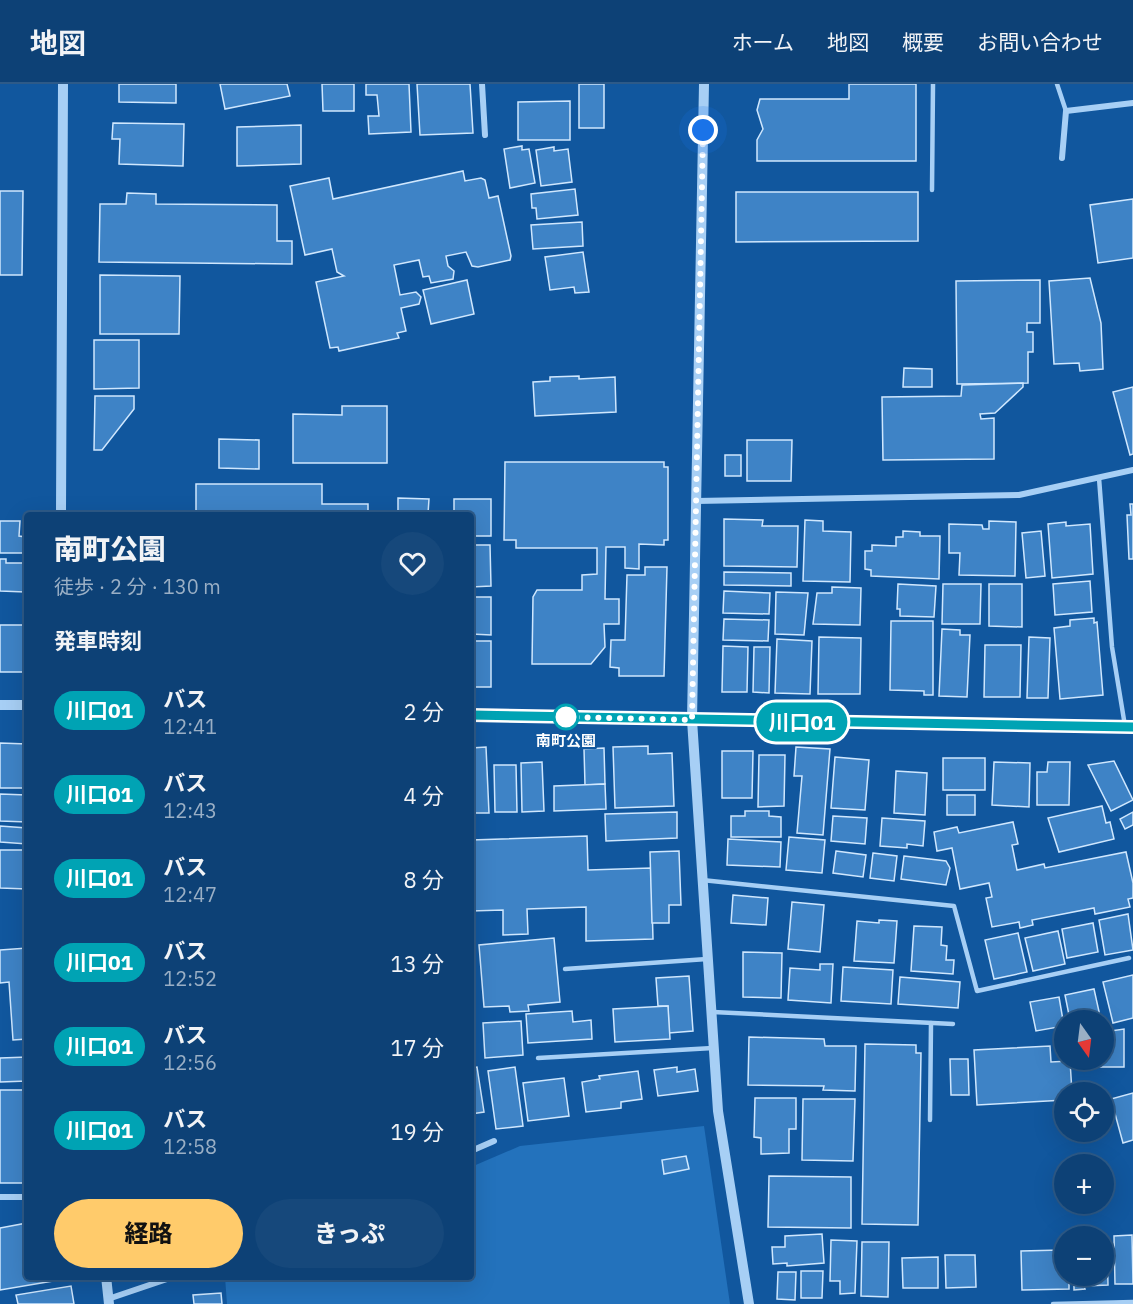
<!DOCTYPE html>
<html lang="ja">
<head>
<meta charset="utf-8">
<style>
  body { margin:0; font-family:"IBM Plex Sans","Noto Sans JP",sans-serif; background:#16487b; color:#f1f3f6; height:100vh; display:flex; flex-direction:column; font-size:22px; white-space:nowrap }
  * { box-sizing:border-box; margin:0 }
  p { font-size:20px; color:#9aafc5 }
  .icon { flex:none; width:33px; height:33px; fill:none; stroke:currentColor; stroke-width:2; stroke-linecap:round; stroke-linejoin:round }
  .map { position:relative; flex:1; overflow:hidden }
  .drawer { position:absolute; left:24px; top:428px; width:450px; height:768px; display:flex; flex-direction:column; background:#0d4176; border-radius:6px; box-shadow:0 6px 24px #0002,0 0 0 2px #2d5a88 }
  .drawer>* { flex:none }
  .badge { padding:0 12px; border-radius:20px; font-size:21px; line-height:39px }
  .needle { width:39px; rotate:166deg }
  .tools { position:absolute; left:1054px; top:926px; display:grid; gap:12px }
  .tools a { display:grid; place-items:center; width:60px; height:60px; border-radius:50%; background:#0d4176; box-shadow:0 6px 24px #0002,0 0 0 2px #2d5a88; font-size:30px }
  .you { position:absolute; width:30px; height:30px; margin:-15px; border:4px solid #fff; border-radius:50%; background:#1a73e8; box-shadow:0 0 0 9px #1a73e833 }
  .map>.badge { position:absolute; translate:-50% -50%; box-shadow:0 0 0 3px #fff }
  h2 { padding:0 30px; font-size:22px; line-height:54px }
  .round { display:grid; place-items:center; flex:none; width:63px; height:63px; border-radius:32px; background:#16487b }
  .headline { display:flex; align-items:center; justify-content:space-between; height:102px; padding:0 30px }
  h1 { font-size:28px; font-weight:800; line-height:45px }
  .cta { display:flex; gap:12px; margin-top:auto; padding:12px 30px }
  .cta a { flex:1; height:69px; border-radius:36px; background:#ffcb6b; color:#111; font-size:24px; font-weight:800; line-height:69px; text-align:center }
  .cta a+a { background:#16487b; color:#f1f3f6 }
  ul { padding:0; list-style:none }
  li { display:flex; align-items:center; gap:18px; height:84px; padding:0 30px }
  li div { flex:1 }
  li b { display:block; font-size:22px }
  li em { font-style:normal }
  li .badge { min-width:66px; font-weight:700; text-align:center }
  header { display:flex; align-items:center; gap:36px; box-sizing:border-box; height:84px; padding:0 30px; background:#0d4176; border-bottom:2px solid #2d5a88 }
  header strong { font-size:28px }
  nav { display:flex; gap:33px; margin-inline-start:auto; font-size:21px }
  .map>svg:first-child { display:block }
  .green { fill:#2372bc }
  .building { fill:#3e83c6; stroke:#cfe7fe; stroke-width:1.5 }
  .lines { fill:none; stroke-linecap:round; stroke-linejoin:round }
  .service { stroke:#a7cff5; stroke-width:4.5 }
  .minor { stroke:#a7cff5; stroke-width:6 }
  .tertiary { stroke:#a7cff5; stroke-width:10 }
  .line-casing { stroke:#fff; stroke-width:14 }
  .line { stroke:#00a3b4; stroke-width:9 }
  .walk { stroke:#fff; stroke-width:6; stroke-dasharray:0 10.8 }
  .stop-dot { fill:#fff; stroke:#00a3b4; stroke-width:3 }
  .labels { text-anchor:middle; stroke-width:4.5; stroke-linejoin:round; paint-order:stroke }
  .stop-label { font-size:15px; font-weight:bold; fill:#fff; stroke:#11579e }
</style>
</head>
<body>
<header>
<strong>地図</strong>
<nav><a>ホーム</a><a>地図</a><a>概要</a><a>お問い合わせ</a></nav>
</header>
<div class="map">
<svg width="1133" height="1220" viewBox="0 0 1133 1220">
  <rect width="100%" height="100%" fill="#11579e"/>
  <polygon class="green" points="704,1042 730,1220 227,1220 225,1193 471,1192 471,1083 520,1062"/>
  <g class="building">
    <polygon points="119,0 176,0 176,19 119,18"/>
    <polygon points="220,0 287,0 290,12 225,25"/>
    <polygon points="322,0 354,0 354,27 323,27"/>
    <polygon points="366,0 409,0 411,48 369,50 368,32 379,32 377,11 366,11"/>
    <polygon points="417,0 470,0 473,49 420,51"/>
    <rect x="579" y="0" width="25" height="44"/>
    <polygon points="849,0 916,0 916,77 757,77 757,56 763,45 757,26 760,15 849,15"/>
    <polygon points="570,17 570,56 518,56 518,18"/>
    <polygon points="113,39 184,40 183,82 119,80 120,55 112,55"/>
    <polygon points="301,41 301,80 237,82 237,43"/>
    <polygon points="522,62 522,66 529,65 535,99 510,104 504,65"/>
    <polygon points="554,63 554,67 568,65 572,98 541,102 536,66"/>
    <polygon points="463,87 465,97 481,94 485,96 489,114 498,112 511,172 510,176 478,183 472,182 466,168 446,172 448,182 454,187 453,195 431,199 429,192 423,193 419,176 394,181 400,211 416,208 421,213 419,220 401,224 406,247 397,249 399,254 339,267 338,263 330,264 316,198 344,192 337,188 332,165 305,171 290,102 329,94 333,115"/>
    <polygon points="575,105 578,131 537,135 536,124 532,124 531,110"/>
    <polygon points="0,107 23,107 22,191 0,191"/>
    <polygon points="736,108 918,108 918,157 736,158"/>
    <polygon points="127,109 156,110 156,120 277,121 277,157 292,157 292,180 99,178 100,120 126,120"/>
    <polygon points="1133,115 1133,174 1098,179 1090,121"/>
    <polygon points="582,138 583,162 533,165 531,141"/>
    <polygon points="583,168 589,208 575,209 574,203 550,206 545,173"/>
    <polygon points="100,191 180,192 179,250 100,250"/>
    <polygon points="1090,194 1101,239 1103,285 1080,287 1079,279 1054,280 1049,197"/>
    <polygon points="467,196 474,230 431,240 423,206"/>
    <polygon points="1040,196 1040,239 1027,239 1027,248 1033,248 1033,268 1028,268 1028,299 957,300 956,197"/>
    <polygon points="94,256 139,256 139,304 94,305"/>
    <polygon points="904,284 932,285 932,303 903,303"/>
    <polygon points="579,292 579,295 615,293 616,328 535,332 533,298 550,297 550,293"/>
    <polygon points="1023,299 1023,303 995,329 980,330 981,335 994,334 994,375 883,376 882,313 961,312 962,301"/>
    <polygon points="1133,303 1133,370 1130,371 1113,308"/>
    <polygon points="95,312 134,312 134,325 102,366 94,366"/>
    <polygon points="342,322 387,322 387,379 293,379 293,330 342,331"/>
    <polygon points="219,355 259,356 259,385 219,384"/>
    <polygon points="747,356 792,356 791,397 747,397"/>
    <rect x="725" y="371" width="16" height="21"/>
    <polygon points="505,378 664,378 664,383 668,383 668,456 664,456 664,461 639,460 639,485 625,484 625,463 606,463 605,515 619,515 619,540 604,540 605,563 591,580 532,580 533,513 537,506 582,506 582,491 597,490 597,464 516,464 516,456 504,456"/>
    <polygon points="196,400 322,400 322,420 368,420 368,430 196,430"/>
    <polygon points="398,414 429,415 428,430 398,430"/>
    <polygon points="454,415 491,415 491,452 471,452 471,430 454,430"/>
    <polygon points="1130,420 1133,420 1133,475 1129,475 1127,431 1131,431"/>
    <polygon points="724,435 763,436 762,442 798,442 797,483 724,482"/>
    <polygon points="805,436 823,437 823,447 851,448 850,498 803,497"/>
    <polygon points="0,437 20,437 19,452 26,453 26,469 0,469"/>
    <polygon points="989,437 1016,438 1015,492 959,491 960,469 949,469 949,440 982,441 983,445 989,445"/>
    <polygon points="1066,438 1066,442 1090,440 1093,490 1052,494 1048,440"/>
    <polygon points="903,447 920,448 920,452 940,452 939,495 871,492 871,486 865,485 865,467 872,467 872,461 896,462 896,453 903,453"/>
    <polygon points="1041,447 1045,492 1026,494 1022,449"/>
    <polygon points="471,461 490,461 491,502 471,503"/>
    <polygon points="0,475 6,475 6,479 26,479 25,508 0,507"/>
    <polygon points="645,483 667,483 664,592 619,592 619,584 610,583 611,556 625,556 627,491 645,491"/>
    <polygon points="724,488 791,489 791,502 724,501"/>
    <polygon points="1090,497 1092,528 1055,531 1053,500"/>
    <polygon points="898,500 936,502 934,533 900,532 900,525 897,525"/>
    <polygon points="943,500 981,500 980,540 942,540"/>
    <polygon points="989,500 1022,500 1022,543 989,542"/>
    <polygon points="832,503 861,504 860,541 813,540 817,509 832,509"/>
    <polygon points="724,507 770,509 769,530 723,529"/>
    <polygon points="776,508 808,509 804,551 775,550"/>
    <polygon points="471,513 491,513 491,551 471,550"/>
    <polygon points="1094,534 1094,539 1097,538 1103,611 1060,615 1054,544 1070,542 1070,536"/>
    <polygon points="724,535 769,536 768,557 723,556"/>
    <polygon points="891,537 933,537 933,611 924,611 924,607 890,606"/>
    <polygon points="0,541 24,541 23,588 0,588"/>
    <polygon points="942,545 960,546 960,551 970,551 967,613 939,612"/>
    <polygon points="819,553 861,554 860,610 818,610"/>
    <polygon points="1029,553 1050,554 1048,614 1027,614"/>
    <polygon points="777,555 812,557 810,610 775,609"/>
    <rect x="471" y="557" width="20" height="46"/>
    <polygon points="985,561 1021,561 1020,613 984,613"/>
    <polygon points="723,562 748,563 747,608 722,608"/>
    <polygon points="754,563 770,563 769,609 753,608"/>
    <polygon points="0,659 27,660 27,704 0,704"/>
    <polygon points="648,662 648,670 672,669 674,722 615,724 613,663"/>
    <polygon points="486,663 489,729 471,729 471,664"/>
    <polygon points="796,663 830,665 823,751 797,749 802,692 794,692"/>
    <polygon points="604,664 605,700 585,701 584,665"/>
    <polygon points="722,667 753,667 752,714 722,714"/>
    <polygon points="759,671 785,671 784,722 758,723"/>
    <polygon points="835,673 869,676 865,726 831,724"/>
    <rect x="943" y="674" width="42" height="32"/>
    <polygon points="1114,677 1133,716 1111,727 1088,681"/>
    <polygon points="542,678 544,727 522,728 521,679"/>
    <polygon points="994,678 1030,679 1029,723 992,721"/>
    <polygon points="1048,678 1070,678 1069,721 1037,721 1037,688 1047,688"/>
    <polygon points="494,681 516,681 517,728 495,728"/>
    <polygon points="896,687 927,689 925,731 894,729"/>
    <polygon points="605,700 606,725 554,727 554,702"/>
    <polygon points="0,710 27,711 27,738 0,737"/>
    <rect x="947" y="711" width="28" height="20"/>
    <polygon points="1102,722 1106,739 1110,738 1114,755 1059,768 1048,734"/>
    <polygon points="745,727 769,727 769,732 781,733 781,753 731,753 731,732 745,732"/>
    <polygon points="677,728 677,754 606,757 605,730"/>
    <polygon points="1133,728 1133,741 1125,745 1120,735"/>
    <polygon points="833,732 867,734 865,760 831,757"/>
    <polygon points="882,734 925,737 923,762 907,760 907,764 880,762"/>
    <polygon points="1013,738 1018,760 1012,761 1017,786 1044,780 1045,784 1126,768 1133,799 1133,814 1128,815 1130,823 1095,830 1094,824 1032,836 1033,841 1020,844 1019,838 992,843 986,814 992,813 989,799 960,805 952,764 937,767 934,748 957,743 959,749"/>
    <polygon points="0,742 27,744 27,760 0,758"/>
    <polygon points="587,752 588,786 651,784 653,855 586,857 586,823 527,825 528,850 503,851 503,826 471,827 471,756"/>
    <polygon points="789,753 825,756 822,789 786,786"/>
    <polygon points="728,755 781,758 780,783 727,781"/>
    <polygon points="0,766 27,766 27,805 0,804"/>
    <polygon points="679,767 681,821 669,821 669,839 652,839 650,768"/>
    <polygon points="836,767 866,771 863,793 833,789"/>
    <polygon points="873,769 897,772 894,797 870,794"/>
    <polygon points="904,772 946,777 950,784 946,801 901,795"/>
    <polygon points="733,811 768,814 766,841 731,839"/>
    <polygon points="792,818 824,821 820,868 788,865"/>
    <polygon points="1128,830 1133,866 1105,871 1099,836"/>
    <polygon points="879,836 897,837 894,879 854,877 857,837 879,839"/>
    <polygon points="1093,839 1098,868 1067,874 1062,845"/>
    <polygon points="914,842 942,843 941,861 947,862 946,876 954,876 953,890 911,887"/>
    <polygon points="1058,847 1065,880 1033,887 1025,854"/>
    <polygon points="1018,849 1027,888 994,895 985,856"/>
    <polygon points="554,854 560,918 528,921 529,927 510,928 509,922 484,923 479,861"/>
    <polygon points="27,864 27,955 13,956 9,898 0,899 0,866"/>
    <polygon points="743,868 782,869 781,914 743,913"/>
    <polygon points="820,880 833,880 831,919 788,916 790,884 820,886"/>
    <polygon points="843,883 893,886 891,920 841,917"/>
    <polygon points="1133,891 1133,934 1113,939 1103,898"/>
    <polygon points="689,892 693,947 669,949 668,922 658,922 656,894"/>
    <polygon points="900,893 960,898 958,924 898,920"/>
    <polygon points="1094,905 1100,932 1070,936 1065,911"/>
    <polygon points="1059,913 1064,942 1036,947 1030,918"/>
    <polygon points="668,922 670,955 615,958 613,925"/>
    <polygon points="572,927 573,938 591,936 592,955 528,959 526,930"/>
    <polygon points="521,937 523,971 485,974 483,939"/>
    <polygon points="1124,945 1124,983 1081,983 1081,975 1104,975 1104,948"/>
    <polygon points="749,953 824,955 825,962 856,962 855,1007 823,1006 824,1002 748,1001"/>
    <polygon points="865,960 916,961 916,969 921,969 918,1141 862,1140"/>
    <polygon points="1050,962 1051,978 1070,977 1072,1008 1065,1008 1065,1016 977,1021 974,966"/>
    <polygon points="27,973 27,997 0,998 0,974"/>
    <polygon points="950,975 968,975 969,1011 951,1011"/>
    <polygon points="477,983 484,1028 471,1030 471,984"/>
    <polygon points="515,983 523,1042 496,1045 488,987"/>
    <polygon points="677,983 677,988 695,985 698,1007 658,1012 654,986"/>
    <polygon points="638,987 642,1015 621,1018 621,1024 586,1028 582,998 600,995 599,992"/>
    <polygon points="564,994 569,1032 528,1037 523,999"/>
    <rect x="0" y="1006" width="27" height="93"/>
    <polygon points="1133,1009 1133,1056 1123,1059 1111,1015"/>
    <polygon points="755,1014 796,1014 796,1045 789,1045 789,1069 761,1070 761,1054 754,1053"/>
    <polygon points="803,1015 855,1015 853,1077 802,1076"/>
    <polygon points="686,1072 689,1085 664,1090 662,1076"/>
    <polygon points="769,1092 851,1093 851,1144 768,1143"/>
    <polygon points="27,1139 27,1192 71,1194 0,1206 0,1144"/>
    <polygon points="822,1150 824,1179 787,1182 787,1179 773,1180 772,1163 785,1163 785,1152"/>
    <polygon points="1132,1151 1133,1200 1115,1200 1114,1152"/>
    <polygon points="831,1156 857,1157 855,1209 840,1210 840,1197 830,1197"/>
    <polygon points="862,1158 889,1158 888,1213 861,1212"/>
    <polygon points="1104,1160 1107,1160 1108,1201 1084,1202 1085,1205 1074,1206 1074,1199 1079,1198 1079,1191 1104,1191"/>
    <polygon points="1061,1166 1061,1182 1065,1182 1065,1191 1069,1191 1069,1205 1022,1206 1021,1167"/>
    <polygon points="945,1171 975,1171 976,1203 946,1204"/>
    <polygon points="938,1173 938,1204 903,1204 902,1174"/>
    <polygon points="801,1187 823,1187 822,1214 801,1214"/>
    <polygon points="778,1188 796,1188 795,1216 777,1215"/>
    <polygon points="71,1202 74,1220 18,1220 16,1211"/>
    <polygon points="221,1209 222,1220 194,1220 193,1211"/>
  </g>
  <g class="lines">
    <g class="service">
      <polyline points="1057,0 1066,27"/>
      <polyline points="932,106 933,0"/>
      <polyline points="1099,394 1112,563 1125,642"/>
      <polyline points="702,796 954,822 977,907 1129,874"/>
      <polyline points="565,885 707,875"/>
      <polyline points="713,928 953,940"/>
      <polyline points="538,974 713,964"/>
      <polyline points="930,1036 931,939"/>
      <polyline points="1053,1220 1133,1218"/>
    </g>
    <g class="minor">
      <polyline points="482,0 485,51"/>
      <polyline points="1062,74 1066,27 1133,19"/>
      <polyline points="696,417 1019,411 1133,386"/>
      <polyline points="471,1067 494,1057"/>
      <polyline points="0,1113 27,1113"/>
      <polyline points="108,1215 176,1192"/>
    </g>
    <g class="tertiary">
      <polyline points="704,0 692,636 718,1027 749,1220"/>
      <polyline points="61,430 63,0"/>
      <polyline points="0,621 27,621"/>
      <polyline points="471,631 1133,643"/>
      <polyline points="106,1192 109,1220"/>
    </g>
  </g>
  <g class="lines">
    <g class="line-casing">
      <polyline id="line" points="471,631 1133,643"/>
    </g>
    <use href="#line" class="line"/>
    <polyline class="walk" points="566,633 692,636 703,46"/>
  </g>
  <circle class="stop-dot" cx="566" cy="633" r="12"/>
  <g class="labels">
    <g class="stop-label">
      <text x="566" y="662">南町公園</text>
    </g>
  </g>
</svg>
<div class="tools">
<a><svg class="needle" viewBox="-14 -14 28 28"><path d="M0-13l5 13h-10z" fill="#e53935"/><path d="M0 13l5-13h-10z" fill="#9aafc5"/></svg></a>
<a><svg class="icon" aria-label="locate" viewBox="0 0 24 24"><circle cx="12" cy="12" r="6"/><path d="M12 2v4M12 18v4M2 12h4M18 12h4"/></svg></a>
<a>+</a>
<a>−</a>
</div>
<div class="you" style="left:703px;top:46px"></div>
<b class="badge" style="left:802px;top:638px;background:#00a3b4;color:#fff">川口01</b>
<section class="drawer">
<div class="headline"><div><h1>南町公園</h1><p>徒歩 · 2 分 · 130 m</p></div><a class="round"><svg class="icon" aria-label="heart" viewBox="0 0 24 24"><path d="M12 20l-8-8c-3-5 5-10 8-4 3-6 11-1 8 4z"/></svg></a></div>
<h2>発車時刻</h2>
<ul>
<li><span class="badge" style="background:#00a3b4;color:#fff">川口01</span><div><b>バス</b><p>12:41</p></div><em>2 分</em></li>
<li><span class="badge" style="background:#00a3b4;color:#fff">川口01</span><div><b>バス</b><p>12:43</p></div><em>4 分</em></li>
<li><span class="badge" style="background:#00a3b4;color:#fff">川口01</span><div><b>バス</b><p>12:47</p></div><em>8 分</em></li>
<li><span class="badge" style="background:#00a3b4;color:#fff">川口01</span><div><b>バス</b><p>12:52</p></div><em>13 分</em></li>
<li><span class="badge" style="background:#00a3b4;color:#fff">川口01</span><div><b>バス</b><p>12:56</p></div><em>17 分</em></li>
<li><span class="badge" style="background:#00a3b4;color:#fff">川口01</span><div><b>バス</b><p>12:58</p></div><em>19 分</em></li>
</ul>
<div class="cta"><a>経路</a><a>きっぷ</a></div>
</section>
</div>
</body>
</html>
